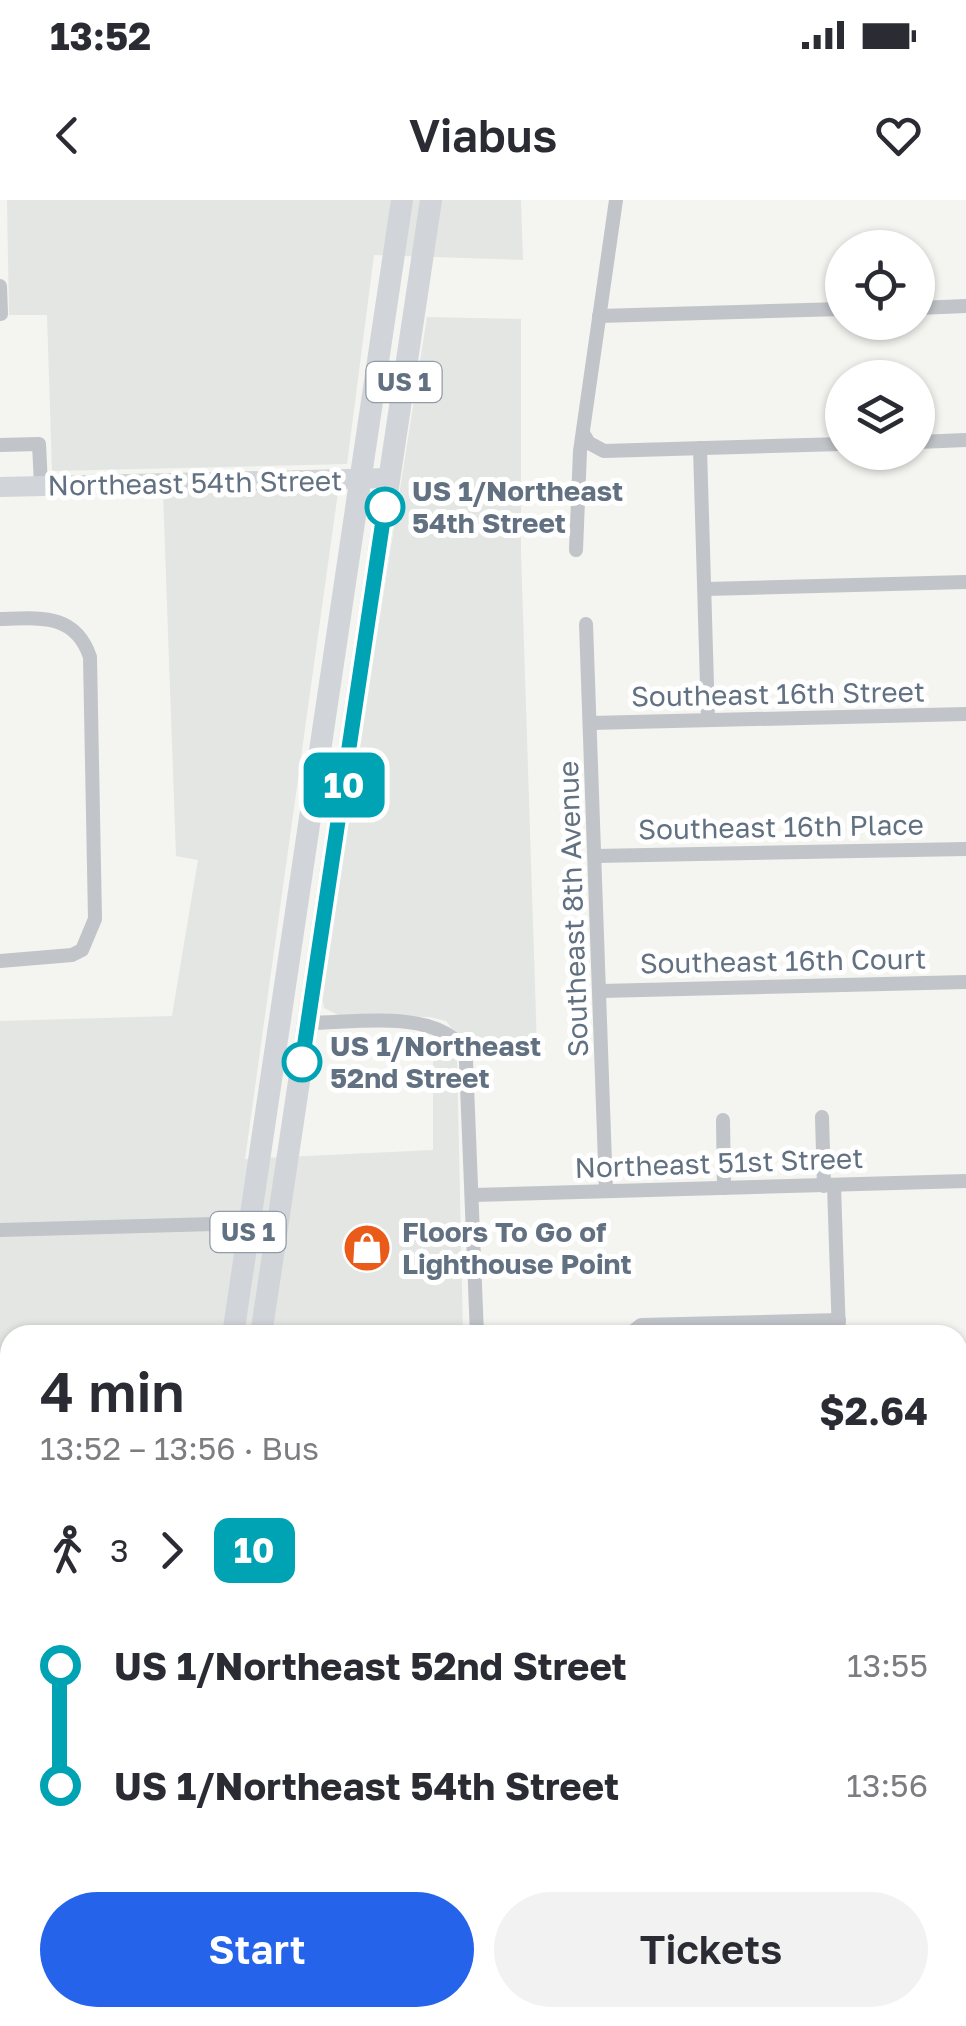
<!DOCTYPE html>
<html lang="en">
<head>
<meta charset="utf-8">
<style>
  body { margin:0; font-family:"Golos Text",sans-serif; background:#f2f2f3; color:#2b2b33; height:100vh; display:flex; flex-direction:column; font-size:38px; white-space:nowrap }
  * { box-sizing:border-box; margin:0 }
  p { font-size:32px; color:#7c7c81 }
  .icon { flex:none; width:55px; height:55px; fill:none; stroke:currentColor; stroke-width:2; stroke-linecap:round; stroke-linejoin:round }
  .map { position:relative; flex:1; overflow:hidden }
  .drawer { position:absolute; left:0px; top:1125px; width:968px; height:702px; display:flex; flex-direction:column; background:#fff; border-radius:30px 30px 0 0; box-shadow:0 2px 8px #0004 }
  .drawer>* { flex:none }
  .badge { padding:0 20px; border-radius:15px; font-size:35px; line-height:65px }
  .fabs { position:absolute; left:825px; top:30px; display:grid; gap:20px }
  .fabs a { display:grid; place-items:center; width:110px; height:110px; border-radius:50%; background:#fff; box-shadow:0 2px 8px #0004; font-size:50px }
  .map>.badge { position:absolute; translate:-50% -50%; box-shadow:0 0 0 5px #fff }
  .legs { display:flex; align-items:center; gap:15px; height:110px; padding:0 40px; font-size:32px }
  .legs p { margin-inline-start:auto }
  .summary { display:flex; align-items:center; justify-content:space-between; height:170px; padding:0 40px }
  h1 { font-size:55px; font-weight:600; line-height:75px }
  .button { display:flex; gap:20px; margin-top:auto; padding:20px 40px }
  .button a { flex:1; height:115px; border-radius:60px; background:#2563eb; color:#fff; font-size:40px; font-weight:600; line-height:115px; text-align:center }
  .button a+a { background:#f2f2f3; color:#2b2b33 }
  ul { padding:0 40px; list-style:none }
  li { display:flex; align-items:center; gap:35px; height:120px; font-size:38px }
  li i { display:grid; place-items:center; width:15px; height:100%; margin:0 12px; background:currentColor }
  li i::after { content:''; width:25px; height:25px; margin:-12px; border:8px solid; border-radius:50%; background:#fff }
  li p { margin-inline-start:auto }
  li:first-child i { background:linear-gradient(#0000 50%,currentColor 0) }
  li:last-child i { background:linear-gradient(currentColor 50%,#0000 0) }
  .status { display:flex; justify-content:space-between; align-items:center; height:70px; padding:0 50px; background:#fff; direction:ltr }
  .status svg { height:28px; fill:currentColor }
  header { display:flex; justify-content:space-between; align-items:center; height:130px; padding:0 40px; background:#fff; font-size:45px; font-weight:600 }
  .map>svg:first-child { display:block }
  .built { fill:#e4e6e3 }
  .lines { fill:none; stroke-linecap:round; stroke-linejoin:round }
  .street { stroke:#c1c4c8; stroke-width:14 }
  .secondary { stroke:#d1d5da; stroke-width:20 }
  .primary { stroke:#d1d5da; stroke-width:22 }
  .line-1-casing { stroke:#fff; stroke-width:22 }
  .line-1 { stroke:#00a3b4; stroke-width:15 }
  .stop-1-dot { fill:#fff; stroke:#00a3b4; stroke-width:5 }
  .labels { text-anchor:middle; stroke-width:10; stroke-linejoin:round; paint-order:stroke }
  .shield { fill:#fff; stroke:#919ca8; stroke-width:2.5 }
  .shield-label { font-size:25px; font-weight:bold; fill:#627182 }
  .street-label { font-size:28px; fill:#627182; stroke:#fff }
  .stop-label { font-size:28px; font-weight:bold; fill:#627182; stroke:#fff; text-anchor:start }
  .poi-label { font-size:28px; font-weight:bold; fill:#627182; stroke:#fff; text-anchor:start }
</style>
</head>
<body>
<div class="status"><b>13:52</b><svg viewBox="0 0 49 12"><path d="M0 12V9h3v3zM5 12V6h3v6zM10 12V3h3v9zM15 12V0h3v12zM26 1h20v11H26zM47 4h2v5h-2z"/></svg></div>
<header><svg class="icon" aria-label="back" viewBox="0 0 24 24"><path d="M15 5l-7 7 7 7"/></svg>Viabus<svg class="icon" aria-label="heart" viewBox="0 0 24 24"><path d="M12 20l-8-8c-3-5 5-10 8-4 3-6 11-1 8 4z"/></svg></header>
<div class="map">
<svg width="966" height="1826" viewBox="0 0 966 1826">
  <rect width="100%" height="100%" fill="#f4f4f0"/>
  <g class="built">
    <polygon points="7,0 521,0 523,60 374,55 347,264 52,271 47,115 9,115"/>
    <polygon points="427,117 521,119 521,352 537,849 467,847 446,821 430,817 340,816 324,808 321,793"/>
    <polygon points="163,292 338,292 245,959 433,950 433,834 457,857 463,1135 10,1135 10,1526 0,1526 0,821 172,816 198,660 176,656"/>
    <polygon points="10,1744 10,1818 120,1818 119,1826 0,1826 0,1745"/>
  </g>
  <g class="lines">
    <g class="street">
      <polyline points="0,86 1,114"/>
      <polyline points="918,108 966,106"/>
      <polyline points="599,116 842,109"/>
      <polyline points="583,233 589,243 604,251 842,244"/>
      <polyline points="918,242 966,240"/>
      <polyline points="0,245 39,244 41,286"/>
      <polyline points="700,248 708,519"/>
      <polyline points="576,350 580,251 616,0"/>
      <polyline points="706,389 966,382"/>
      <path d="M0 419C40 418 75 413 90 457L95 719 82 750 72 755 0 761"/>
      <polyline points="586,424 606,991"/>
      <polyline points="591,523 966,514"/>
      <polyline points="596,656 966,649"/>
      <polyline points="601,791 966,782"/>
      <path d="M308 823C351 823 419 811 454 839"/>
      <polyline points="466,861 477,1135"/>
      <polyline points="822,917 824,986"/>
      <polyline points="723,920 724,988"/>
      <polyline points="834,986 839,1135"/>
      <polyline points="474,995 966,981"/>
      <polyline points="0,1030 250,1023"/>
      <polyline points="628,1135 641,1125 839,1120"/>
      <polyline points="958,1591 966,1592"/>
      <polyline points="0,1731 10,1731"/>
      <polyline points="958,1789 966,1789"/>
      <polyline points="301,1826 341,1818"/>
    </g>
    <g class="secondary">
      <polyline points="0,287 390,278"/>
      <polyline points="958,1413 966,1413"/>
      <polyline points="0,1451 10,1450"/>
      <polyline points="382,1818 386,1826"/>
    </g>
    <g class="primary">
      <polyline points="233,1135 402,0"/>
      <polyline points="261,1135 431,0"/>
      <polyline points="132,1826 133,1818"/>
      <polyline points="160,1826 161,1818"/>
    </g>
  </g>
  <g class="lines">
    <g class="line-1-casing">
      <polyline id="line-1" points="302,862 385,307"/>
    </g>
    <use href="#line-1" class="line-1"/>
  </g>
  <defs>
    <g id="shop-disc" transform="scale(2.5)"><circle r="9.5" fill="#ea5b1a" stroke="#fff"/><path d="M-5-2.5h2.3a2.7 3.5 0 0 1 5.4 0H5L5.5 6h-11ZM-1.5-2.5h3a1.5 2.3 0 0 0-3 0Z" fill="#fff"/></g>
  </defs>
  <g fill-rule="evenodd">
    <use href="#shop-disc" x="367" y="1048"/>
  </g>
  <g class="stop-1-dot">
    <circle cx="385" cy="307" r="18"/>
    <circle cx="302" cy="862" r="18"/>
  </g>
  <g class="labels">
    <g class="shield">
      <rect x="366.5" y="162" width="75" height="40" rx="8"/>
      <rect x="210.5" y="1012" width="75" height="40" rx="8"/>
    </g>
    <g class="shield-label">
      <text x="404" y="191">US 1</text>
      <text x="248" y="1041">US 1</text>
    </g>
    <g class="street-label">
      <text transform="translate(195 283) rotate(-1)" y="10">Northeast 54th Street</text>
      <text transform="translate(778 494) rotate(-1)" y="10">Southeast 16th Street</text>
      <text transform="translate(781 627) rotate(-1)" y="10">Southeast 16th Place</text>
      <text transform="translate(573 709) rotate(-92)" y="10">Southeast 8th Avenue</text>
      <text transform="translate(783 761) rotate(-1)" y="10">Southeast 16th Court</text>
      <text transform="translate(719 963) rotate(-2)" y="10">Northeast 51st Street</text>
    </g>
    <g class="stop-label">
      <text x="412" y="301">US 1/Northeast<tspan x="412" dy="32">54th Street</tspan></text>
      <text x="330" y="856">US 1/Northeast<tspan x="330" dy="32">52nd Street</tspan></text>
    </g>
    <g class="poi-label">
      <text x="402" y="1042">Floors To Go of<tspan x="402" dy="32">Lighthouse Point</tspan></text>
    </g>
  </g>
</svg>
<div class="fabs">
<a><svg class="icon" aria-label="locate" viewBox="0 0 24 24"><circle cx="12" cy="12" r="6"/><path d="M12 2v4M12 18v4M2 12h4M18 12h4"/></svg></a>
<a><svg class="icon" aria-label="layers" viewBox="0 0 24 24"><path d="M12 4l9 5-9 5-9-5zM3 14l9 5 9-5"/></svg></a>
</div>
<b class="badge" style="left:344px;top:585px;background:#00a3b4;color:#fff">10</b>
<section class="drawer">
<div class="summary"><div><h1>4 min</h1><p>13:52 – 13:56 · Bus</p></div><b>$2.64</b></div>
<div class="legs"><svg class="icon" aria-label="walk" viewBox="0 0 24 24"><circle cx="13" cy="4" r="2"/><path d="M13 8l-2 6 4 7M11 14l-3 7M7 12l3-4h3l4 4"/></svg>3<svg class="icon" aria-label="forward" viewBox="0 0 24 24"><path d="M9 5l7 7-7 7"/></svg><b class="badge" style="background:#00a3b4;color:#fff">10</b></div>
<ul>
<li><i style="color:#00a3b4"></i><b>US 1/Northeast 52nd Street</b><p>13:55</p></li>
<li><i style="color:#00a3b4"></i><b>US 1/Northeast 54th Street</b><p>13:56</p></li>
</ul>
<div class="button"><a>Start</a><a>Tickets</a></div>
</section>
</div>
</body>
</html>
